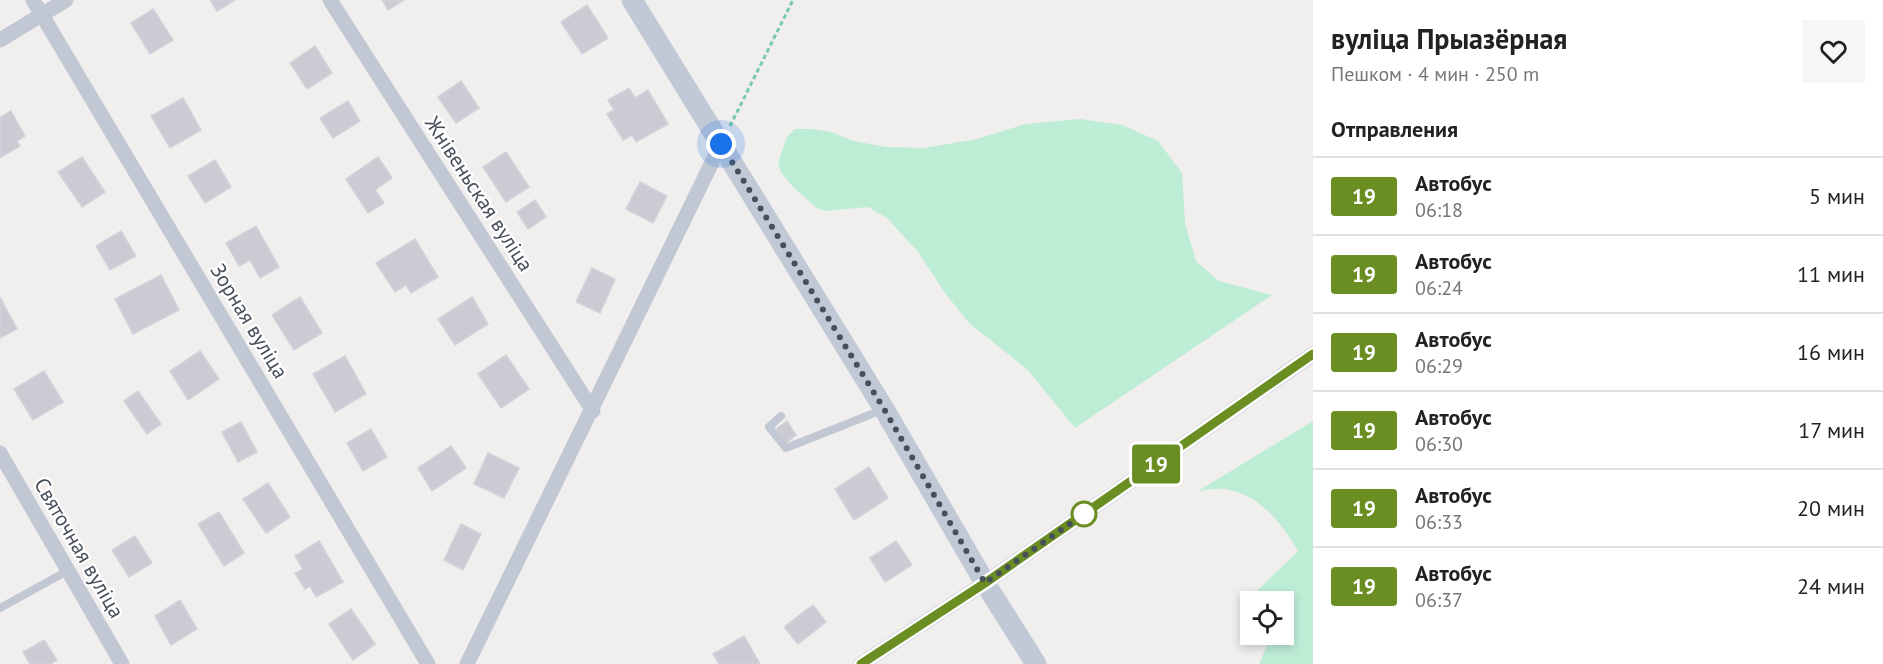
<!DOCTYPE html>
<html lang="ru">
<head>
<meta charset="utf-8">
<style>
  body { margin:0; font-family:"PT Sans",sans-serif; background:#f6f6f6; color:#222; height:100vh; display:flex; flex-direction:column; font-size:22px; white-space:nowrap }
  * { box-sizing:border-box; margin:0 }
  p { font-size:20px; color:#767676 }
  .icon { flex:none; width:33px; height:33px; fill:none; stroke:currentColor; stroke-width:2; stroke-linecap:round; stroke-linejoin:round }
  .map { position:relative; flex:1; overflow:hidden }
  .drawer { display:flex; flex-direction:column; background:#fff; width:570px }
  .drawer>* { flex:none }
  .badge { padding:0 12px; border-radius:4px; font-size:21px; line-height:39px }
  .tools { position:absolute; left:1240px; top:591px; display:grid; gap:12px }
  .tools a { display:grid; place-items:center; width:54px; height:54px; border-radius:0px; background:#fff; box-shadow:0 3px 9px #0003; font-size:30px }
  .you { position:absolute; width:30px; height:30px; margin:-15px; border:4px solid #fff; border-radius:50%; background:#1a73e8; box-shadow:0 0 0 9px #1a73e833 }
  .map>.badge { position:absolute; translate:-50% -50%; box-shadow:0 0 0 3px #fff }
  h2 { padding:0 18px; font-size:22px; line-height:54px }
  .round { display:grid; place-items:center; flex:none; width:63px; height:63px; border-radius:0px; background:#f6f6f6 }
  .overview { display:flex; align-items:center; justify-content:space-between; height:102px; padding:0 18px }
  h1 { font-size:28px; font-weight:600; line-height:45px }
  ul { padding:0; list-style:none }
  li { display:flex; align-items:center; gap:18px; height:78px; padding:0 18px; border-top:2px solid #e0e0e0 }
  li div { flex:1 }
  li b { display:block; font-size:22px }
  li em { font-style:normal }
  li .badge { min-width:66px; font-weight:700; text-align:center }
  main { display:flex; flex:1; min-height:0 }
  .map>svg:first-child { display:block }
  .green { fill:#beedd6 }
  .building { fill:#cbccd3; stroke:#d2d3da; stroke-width:1.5 }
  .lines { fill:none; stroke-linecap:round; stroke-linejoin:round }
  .path { stroke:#77caac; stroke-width:3; stroke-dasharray:4.5 3; stroke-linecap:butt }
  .lane { stroke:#c2c8d3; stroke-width:8 }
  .street { stroke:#c2c8d3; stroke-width:15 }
  .secondary { stroke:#c1c9d7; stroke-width:21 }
  .line-casing { stroke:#fff; stroke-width:14 }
  .line { stroke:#6b8e23; stroke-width:9 }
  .walk { stroke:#474f5b; stroke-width:6; stroke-dasharray:0 10.8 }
  .stop-dot { fill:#fff; stroke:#6b8e23; stroke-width:3 }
  .labels { text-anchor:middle; stroke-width:4.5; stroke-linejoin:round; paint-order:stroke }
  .street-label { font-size:21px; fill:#474f5b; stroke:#fff }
</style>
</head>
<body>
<main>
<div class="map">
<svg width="1313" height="664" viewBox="0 0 1313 664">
  <rect width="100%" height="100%" fill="#f1eeee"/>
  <g class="green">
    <polygon points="1080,119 1122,125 1158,141 1182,173 1185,223 1196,261 1219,281 1272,295 1075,428 1027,369 970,324 945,293 918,252 887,218 868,207 825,211 817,208 792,186 781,172 778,163 787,137 795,129 813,129 831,132 853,141 886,147 924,148 977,139 1025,124"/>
    <path d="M1313 421V664H1259L1270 639 1269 635 1284 634V602L1257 601 1254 594 1298 551C1283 525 1259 494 1226 489 1217 488 1207 490 1198 491Z"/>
  </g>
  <g class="building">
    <polygon points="210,0 235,0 217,11"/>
    <polygon points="382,0 404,0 388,10"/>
    <polygon points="587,5 608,38 582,54 561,22"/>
    <polygon points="153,9 173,40 150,54 131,23"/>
    <polygon points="315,46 332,73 307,89 290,63"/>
    <polygon points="461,81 479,108 456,123 438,97"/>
    <polygon points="629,88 635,98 648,90 668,124 636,142 632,135 623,140 607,114 614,110 608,100"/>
    <polygon points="183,98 201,130 170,148 151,116"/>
    <polygon points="348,101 360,121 333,138 320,118"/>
    <polygon points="11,111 25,136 17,141 20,146 0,158 0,117"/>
    <polygon points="506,152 529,187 506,202 483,167"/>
    <polygon points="82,157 105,192 82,207 58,172"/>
    <polygon points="378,157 392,178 375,190 384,203 368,213 346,179"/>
    <polygon points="215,160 231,187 205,203 188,176"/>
    <polygon points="640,182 667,196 653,223 626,209"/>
    <polygon points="535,200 546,217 528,229 517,212"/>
    <polygon points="256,226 279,267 260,278 250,260 239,266 226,243"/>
    <polygon points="121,231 136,256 110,270 96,246"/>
    <polygon points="415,239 438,277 411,293 406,285 395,292 376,263"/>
    <polygon points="592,268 615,279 600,313 576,302"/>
    <polygon points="161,275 179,310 133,334 115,299"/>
    <polygon points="0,297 17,329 0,338"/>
    <polygon points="300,297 322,333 294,350 272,315"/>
    <polygon points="472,297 488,324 455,345 438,319"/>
    <polygon points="200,351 219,379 188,400 170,371"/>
    <polygon points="506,355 529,389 501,408 478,374"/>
    <polygon points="345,356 366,394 335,412 313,374"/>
    <polygon points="44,371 63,402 33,420 14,389"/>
    <polygon points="138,391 161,424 147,434 124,401"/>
    <polygon points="787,421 796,435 786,443 776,429"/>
    <polygon points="241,422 257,452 238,462 222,432"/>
    <polygon points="371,429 387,457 363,471 347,443"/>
    <polygon points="451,446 466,468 432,491 418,468"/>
    <polygon points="488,453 519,468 504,498 474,484"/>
    <polygon points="869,467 888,498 854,520 835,489"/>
    <polygon points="268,483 290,517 266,533 243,499"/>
    <polygon points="219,512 244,553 224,566 198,524"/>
    <polygon points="461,524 481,534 463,570 444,560"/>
    <polygon points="135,536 152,563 129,577 112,550"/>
    <polygon points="319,541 343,582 316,597 310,586 305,589 295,573 303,569 295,556"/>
    <polygon points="896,541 912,565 885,582 870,558"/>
    <polygon points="180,600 197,629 171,645 155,616"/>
    <polygon points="813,605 826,622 798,644 784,627"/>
    <polygon points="351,609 375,644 353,660 329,624"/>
    <polygon points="744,636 760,664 719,664 713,654"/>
    <polygon points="44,640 57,660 51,664 30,664 23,652"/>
  </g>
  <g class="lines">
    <polyline class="path" points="730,126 793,0"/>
    <g class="lane">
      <polyline points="781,416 769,427 786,448 882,410"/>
      <polyline points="0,608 69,570"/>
    </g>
    <g class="street">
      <polyline points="33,0 428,664"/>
      <polyline points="330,0 593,411"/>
      <polyline points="0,40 66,0"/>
      <polyline points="0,453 122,664"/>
      <polyline points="467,664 721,144"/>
      <polyline points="861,664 985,583 1313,354"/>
    </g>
    <polyline class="secondary" points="632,0 884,409 985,583 1036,664"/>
  </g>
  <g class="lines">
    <g class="line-casing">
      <polyline id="line" points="861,664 985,583 1313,354"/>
    </g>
    <use href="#line" class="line"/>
    <polyline class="walk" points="721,144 884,409 985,583 1084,514"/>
  </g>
  <circle class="stop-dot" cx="1084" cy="514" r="12"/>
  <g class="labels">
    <g class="street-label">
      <text transform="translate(479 194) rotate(57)" y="7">Жнівеньская вуліца</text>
      <text transform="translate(249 321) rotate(59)" y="7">Зорная вуліца</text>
      <text transform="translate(79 548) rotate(60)" y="7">Святочная вуліца</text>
    </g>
  </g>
</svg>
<div class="tools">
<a><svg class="icon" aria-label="locate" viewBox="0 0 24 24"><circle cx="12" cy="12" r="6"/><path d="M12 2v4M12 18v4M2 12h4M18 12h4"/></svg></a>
</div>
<div class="you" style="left:721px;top:144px"></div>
<b class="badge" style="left:1156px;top:464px;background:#6b8e23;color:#fff">19</b>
</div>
<section class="drawer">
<div class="overview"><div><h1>вуліца Прыазёрная</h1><p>Пешком · 4 мин · 250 m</p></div><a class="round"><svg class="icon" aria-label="heart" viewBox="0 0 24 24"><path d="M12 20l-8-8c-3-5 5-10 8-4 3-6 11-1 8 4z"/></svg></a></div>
<h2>Отправления</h2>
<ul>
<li><span class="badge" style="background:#6b8e23;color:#fff">19</span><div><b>Автобус</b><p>06:18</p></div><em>5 мин</em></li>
<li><span class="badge" style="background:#6b8e23;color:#fff">19</span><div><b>Автобус</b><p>06:24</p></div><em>11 мин</em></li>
<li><span class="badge" style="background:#6b8e23;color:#fff">19</span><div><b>Автобус</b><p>06:29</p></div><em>16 мин</em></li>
<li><span class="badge" style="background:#6b8e23;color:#fff">19</span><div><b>Автобус</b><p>06:30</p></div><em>17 мин</em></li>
<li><span class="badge" style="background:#6b8e23;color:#fff">19</span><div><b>Автобус</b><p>06:33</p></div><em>20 мин</em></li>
<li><span class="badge" style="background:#6b8e23;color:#fff">19</span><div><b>Автобус</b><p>06:37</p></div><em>24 мин</em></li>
</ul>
</section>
</main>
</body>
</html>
